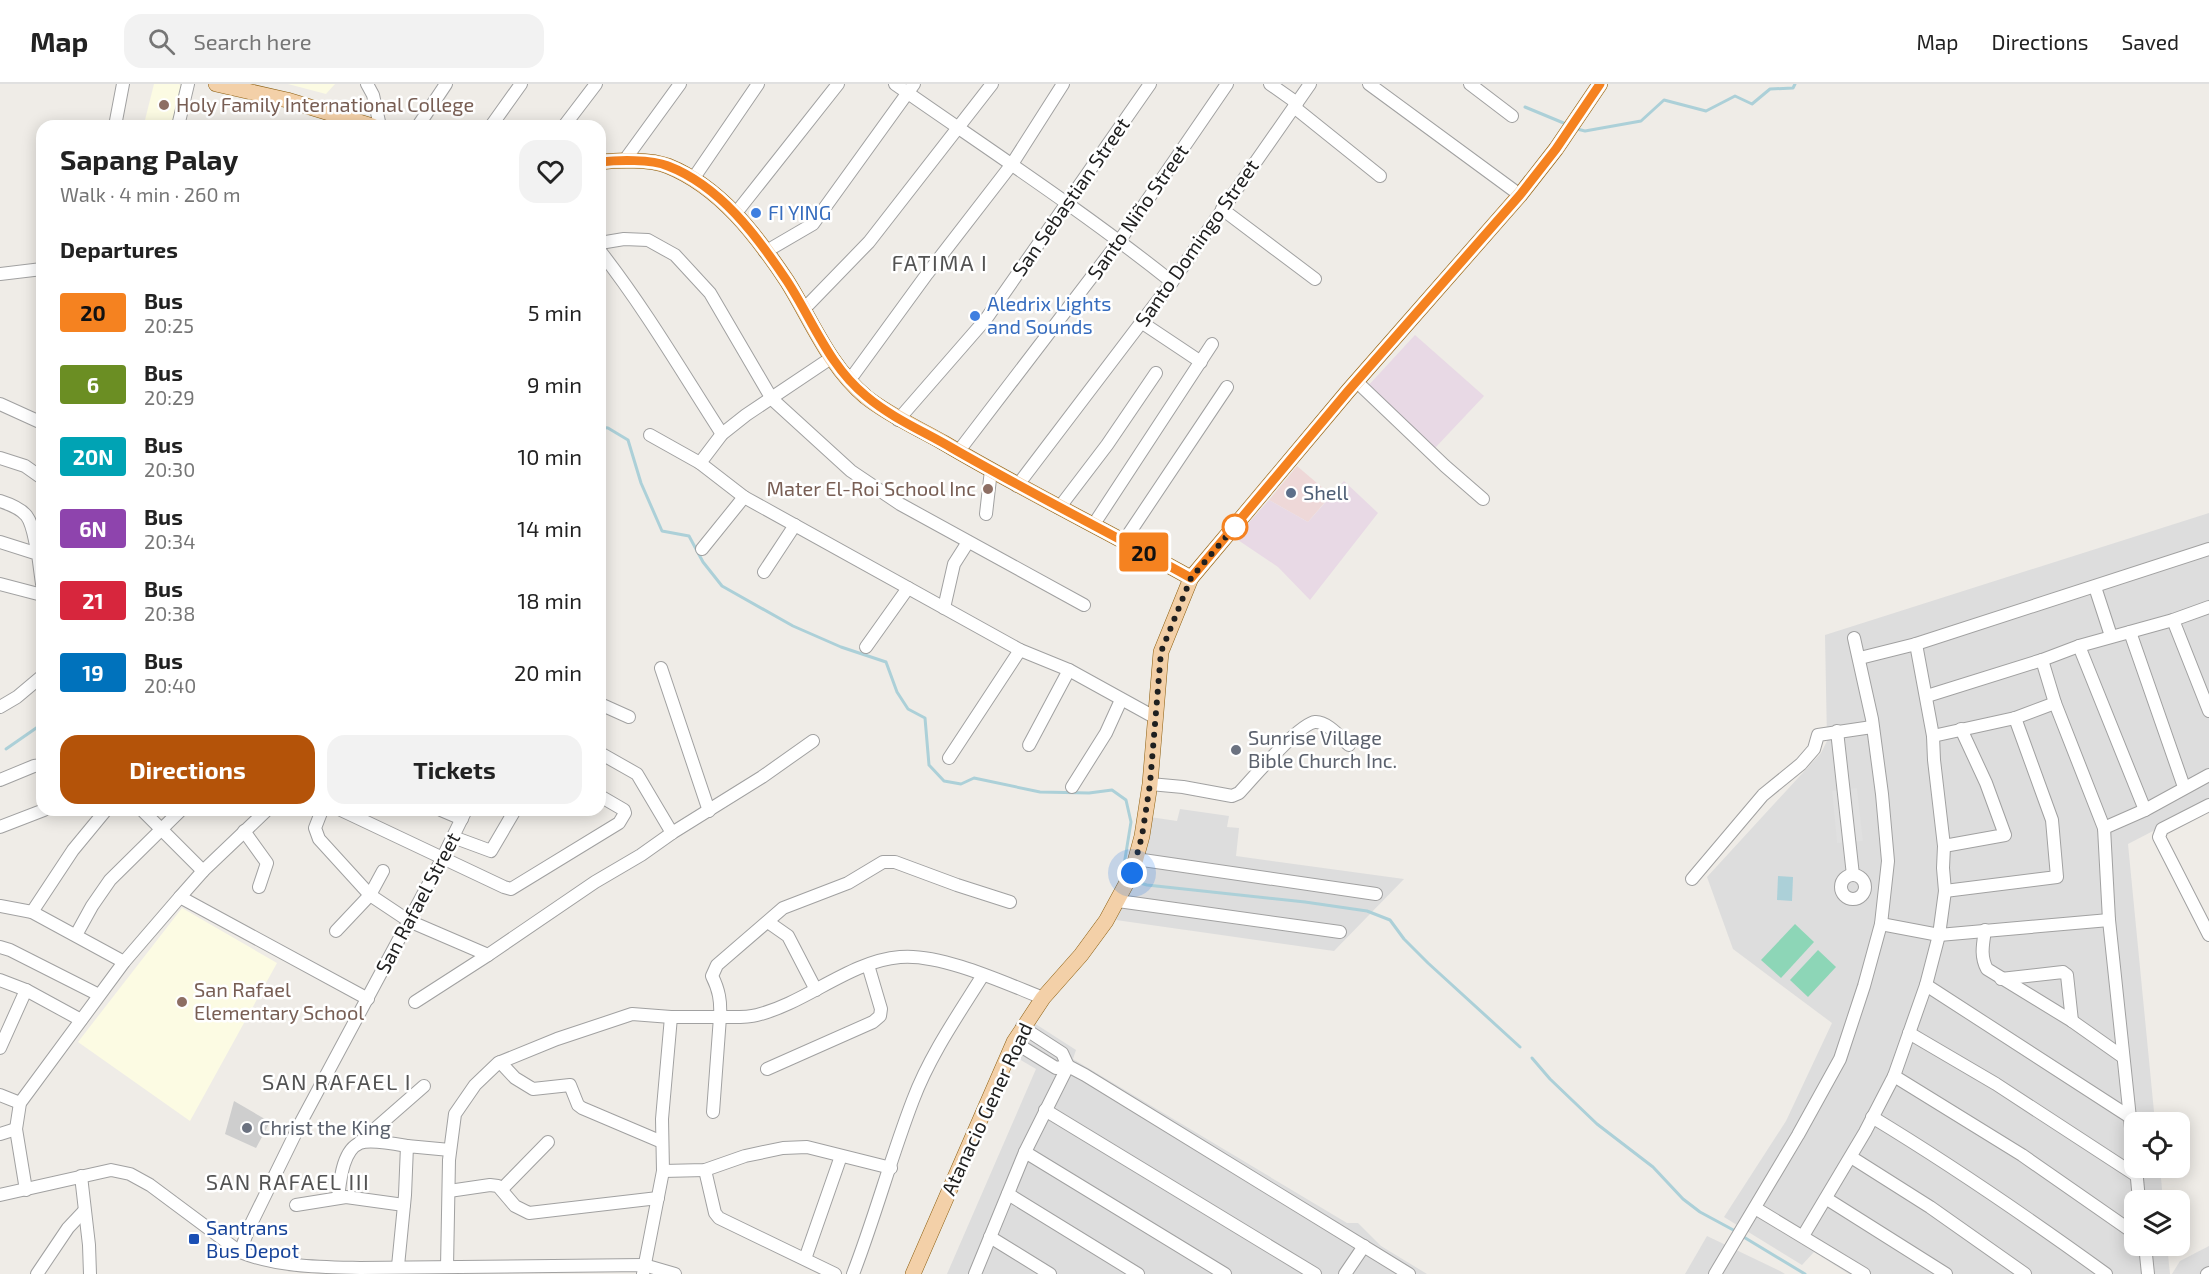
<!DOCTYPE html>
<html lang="en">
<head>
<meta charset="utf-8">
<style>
  body { margin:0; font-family:"Exo 2",sans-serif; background:#f2f2f2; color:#222; height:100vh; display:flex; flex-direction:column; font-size:22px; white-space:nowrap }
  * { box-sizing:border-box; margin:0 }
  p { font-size:20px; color:#767676 }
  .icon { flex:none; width:33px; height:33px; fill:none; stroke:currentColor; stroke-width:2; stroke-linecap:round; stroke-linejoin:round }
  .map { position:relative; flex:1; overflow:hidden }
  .side { position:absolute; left:36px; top:36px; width:570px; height:696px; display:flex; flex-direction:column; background:#fff; border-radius:18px; box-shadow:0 3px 15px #0003 }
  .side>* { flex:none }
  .badge { padding:0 12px; border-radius:4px; font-size:21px; line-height:39px }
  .controls { position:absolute; left:2124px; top:1028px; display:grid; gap:12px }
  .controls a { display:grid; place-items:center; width:66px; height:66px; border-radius:12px; background:#fff; box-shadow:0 3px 15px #0003; font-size:30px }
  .you { position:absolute; width:30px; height:30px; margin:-15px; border:4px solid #fff; border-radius:50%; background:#1a73e8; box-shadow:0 0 0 9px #1a73e833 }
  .map>.badge { position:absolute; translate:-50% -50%; box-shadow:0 0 0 3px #fff }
  h2 { padding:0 24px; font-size:22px; line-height:54px }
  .round { display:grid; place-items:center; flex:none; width:63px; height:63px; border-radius:18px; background:#f2f2f2 }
  .head { display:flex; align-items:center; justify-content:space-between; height:102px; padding:0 24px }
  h1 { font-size:28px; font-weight:700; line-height:45px }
  .primary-button { display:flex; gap:12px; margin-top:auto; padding:12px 24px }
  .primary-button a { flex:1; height:69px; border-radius:18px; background:#b45309; color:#fff; font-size:24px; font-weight:700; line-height:69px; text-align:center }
  .primary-button a+a { background:#f2f2f2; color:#222 }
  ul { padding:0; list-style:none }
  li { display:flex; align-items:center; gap:18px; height:72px; padding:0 24px }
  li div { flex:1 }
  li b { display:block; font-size:22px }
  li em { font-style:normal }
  li .badge { min-width:66px; font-weight:700; text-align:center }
  header { display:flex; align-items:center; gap:36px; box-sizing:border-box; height:84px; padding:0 30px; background:#fff; border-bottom:2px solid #e0e0e0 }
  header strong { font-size:28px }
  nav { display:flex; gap:33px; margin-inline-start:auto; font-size:21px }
  .search { width:420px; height:54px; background:#f2f2f2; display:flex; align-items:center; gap:15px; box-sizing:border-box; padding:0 21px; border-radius:18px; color:#767676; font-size:22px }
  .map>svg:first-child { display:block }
  .residential { fill:#ddd }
  .commercial { fill:#eed8d8 }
  .industrial { fill:#e8d9e5 }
  .education { fill:#fcfbe3 }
  .religious { fill:#cecece }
  .pitch { fill:#8dd6b7 }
  .parking { fill:#e0e0e0 }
  .water { fill:#acd0d8 }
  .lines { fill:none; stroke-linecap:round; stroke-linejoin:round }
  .stream { stroke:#acd0d8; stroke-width:3 }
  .minor-casing { stroke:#a1a1a1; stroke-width:14 }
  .major-casing { stroke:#8c5e0f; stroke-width:16 }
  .minor { stroke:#fff; stroke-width:12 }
  .major { stroke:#f3d0a8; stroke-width:15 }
  .line-casing { stroke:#fff; stroke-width:14 }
  .line { stroke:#f58220; stroke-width:9 }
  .walk { stroke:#202020; stroke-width:6; stroke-dasharray:0 10.8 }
  .education-dot { fill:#8d6e63; stroke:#fff; stroke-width:2 }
  .shop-dot { fill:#3f7fe0; stroke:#fff; stroke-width:2 }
  .service-dot { fill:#5c6f8a; stroke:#fff; stroke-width:2 }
  .stop-dot { fill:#fff; stroke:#f58220; stroke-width:3 }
  .worship-dot { fill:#6b7280; stroke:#fff; stroke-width:2 }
  .transit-dot { fill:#1a4fb4; stroke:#fff; stroke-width:2 }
  .labels { text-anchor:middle; stroke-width:5; stroke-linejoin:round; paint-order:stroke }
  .education-label { font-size:20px; fill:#785e54; stroke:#fff; text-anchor:start }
  .street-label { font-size:20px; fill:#202020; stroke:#fff }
  .shop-label { font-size:20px; fill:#366cbe; stroke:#fff; text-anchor:start }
  .service-label { font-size:20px; fill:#4e5e75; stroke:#fff; text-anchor:start }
  .worship-label { font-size:20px; fill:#5b616d; stroke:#fff; text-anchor:start }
  .transit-label { font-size:20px; fill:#164399; stroke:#fff; text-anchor:start }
  .quarter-label { font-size:22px; letter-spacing:1.5px; fill:#535353; stroke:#fff }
</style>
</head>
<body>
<header>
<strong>Map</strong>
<div class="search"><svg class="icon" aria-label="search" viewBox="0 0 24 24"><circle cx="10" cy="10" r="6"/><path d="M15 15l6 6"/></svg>Search here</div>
<nav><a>Map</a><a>Directions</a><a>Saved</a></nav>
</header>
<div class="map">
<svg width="2209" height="1190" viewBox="0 0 2209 1190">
  <rect width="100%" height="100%" fill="#efece7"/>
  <g class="residential">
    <polygon points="2209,429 2209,718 2128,760 2155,1038 2134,1038 2134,1083 2160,1083 2163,1116 2134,1116 2134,1161 2167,1161 2170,1190 1849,1190 1814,1168 1802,1181 1724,1133 1786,1037 1832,939 1733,865 1707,793 1821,669 1827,657 1825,551"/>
    <polygon points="1180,725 1229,732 1227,743 1239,744 1236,772 1404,795 1334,867 1116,836 1133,800 1150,733 1177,737"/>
    <polygon points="1034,939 1076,966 1073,975 1347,1139 1358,1139 1381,1162 1427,1190 947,1190 1036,985 1012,971"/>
    <polygon points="1707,1152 1780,1187 1785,1190 1685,1190"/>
    <polygon points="2209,1162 2209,1190 2172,1190 2180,1177"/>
  </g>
  <polygon class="commercial" points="1297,382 1331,411 1308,438 1269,416"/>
  <g class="industrial">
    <polygon points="1415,251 1484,312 1434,365 1367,303"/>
    <polygon points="1344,397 1378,429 1310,516 1278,483 1235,454 1269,416 1308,438"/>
  </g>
  <g class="education">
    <polygon points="154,0 179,0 184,2 174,42 144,40"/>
    <polygon points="288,0 335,0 326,10"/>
    <polygon points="182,824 277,879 190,1037 78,958"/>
  </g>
  <polygon class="religious" points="234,1017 270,1038 256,1064 225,1050"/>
  <g class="pitch">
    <polygon points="1795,840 1814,858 1781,894 1761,876"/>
    <polygon points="1818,866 1836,883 1808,913 1790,896"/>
  </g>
  <polygon class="parking" points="1857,704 1863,757 1837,759 1832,707"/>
  <polygon class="water" points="1778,792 1793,793 1792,817 1777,816"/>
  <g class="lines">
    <g class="stream">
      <polyline points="1525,23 1566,40"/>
      <polyline points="1577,45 1585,47 1641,37 1664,16 1706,27 1735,12 1752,20 1770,5 1793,4 1795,0"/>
      <polyline points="600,343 608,344 628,356 641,399 662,447 689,452 703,478 722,502 793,542 841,563 886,578 897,608 908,625 925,634 929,681 944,697 961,700 974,694 1040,708 1089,709 1112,706 1126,716 1131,738 1124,781"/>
      <polyline points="6,665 42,640"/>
      <polyline points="1133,797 1147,801 1305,818 1367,827 1390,836 1404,855 1428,879 1520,963"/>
      <polyline points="1532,974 1550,995 1597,1040 1653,1083 1683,1115 1700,1128 1737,1148"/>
      <polyline points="1742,1152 1805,1190"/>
    </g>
    <g class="minor-casing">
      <g id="minor">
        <polyline points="367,0 373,11 380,42"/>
        <path d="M895 0C988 65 1083 127 1172 198"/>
        <polyline points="1270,0 1297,19"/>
        <polyline points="1369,0 1520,111"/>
        <polyline points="1470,0 1512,32"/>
        <polyline points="1294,23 1380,92"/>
        <polyline points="115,42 123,0"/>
        <polyline points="178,42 188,0"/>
        <polyline points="418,42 446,0"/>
        <polyline points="491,42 521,0"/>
        <polyline points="564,42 596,0"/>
        <polyline points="624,77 680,0"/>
        <polyline points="693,95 758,0"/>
        <polyline points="1222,125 1315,195"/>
        <polyline points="736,129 838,0"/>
        <polyline points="600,159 624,155 648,156 675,171 710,209 772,315 851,387 900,420 1084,521"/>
        <path d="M600 167C646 226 682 288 722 350"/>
        <polyline points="765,168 813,140 914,0"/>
        <polyline points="0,190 42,185"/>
        <polyline points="803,226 869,158 992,0"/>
        <polyline points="1141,238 1201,278"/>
        <polyline points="831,274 746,331 722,350 700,379 744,413 1020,566 1069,586 1156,634"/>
        <polyline points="849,297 927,190 1012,80 1063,0"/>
        <polyline points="1357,298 1445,382 1483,415"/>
        <polyline points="0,320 42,339"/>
        <polyline points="898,336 986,235 1150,0"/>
        <polyline points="650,351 700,379"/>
        <polyline points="958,368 1120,156 1227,0"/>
        <polyline points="0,374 25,382 42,394"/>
        <polyline points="1017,402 1172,198 1310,0"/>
        <path d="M0 417C34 428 30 437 38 470"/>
        <polyline points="1059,424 1107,361 1156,289"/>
        <polyline points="986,430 991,386"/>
        <polyline points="1094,440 1212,260"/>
        <polyline points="1124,457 1227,303"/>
        <polyline points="0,458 38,470 42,500"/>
        <polyline points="702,465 744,413"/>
        <polyline points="764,488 795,441"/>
        <polyline points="0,500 42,511"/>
        <polyline points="2095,503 2111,552"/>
        <polyline points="944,524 954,480 968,458"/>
        <polyline points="2173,536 2209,627"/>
        <polyline points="2130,548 2184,703"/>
        <polyline points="2079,562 2145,726"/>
        <polyline points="866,563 908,504"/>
        <polyline points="1860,574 1916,560 2209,465"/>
        <polyline points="2042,576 2055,619 2104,744 2109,836 2134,1072"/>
        <polyline points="661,584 709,727"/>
        <polyline points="1927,612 2042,576 2079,562 2173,536 2209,523"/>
        <polyline points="600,620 629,633"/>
        <polyline points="0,623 17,613 42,592"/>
        <polyline points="1837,647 1853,791"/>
        <polyline points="1933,652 2015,634 2055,619"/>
        <polyline points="1029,661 1069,586"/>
        <polyline points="600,669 637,690 672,749"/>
        <polyline points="949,674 1020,566"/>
        <polyline points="0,696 34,682 42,681"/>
        <path d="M1150 700 1183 703 1232 712 1239 709C1251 696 1300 639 1315 638 1327 637 1341 654 1349 661"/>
        <polyline points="1072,703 1106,649 1121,616"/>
        <polyline points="2209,721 2162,745 2159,753 2209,851"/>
        <polyline points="142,726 203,787"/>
        <polyline points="322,726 315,744 319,755 370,811 409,837 488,871 595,798 641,771 672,749 762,693 813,657"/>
        <polyline points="341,726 504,803 511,805 619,739 625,729 624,726 600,712"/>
        <polyline points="441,726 462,735"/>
        <polyline points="0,743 44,726"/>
        <polyline points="2104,744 2145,726 2209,691"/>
        <polyline points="244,747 267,779 259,803"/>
        <polyline points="453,753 491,767 515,726"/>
        <polyline points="1944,762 2005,751 1986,699 1961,645"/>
        <polyline points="1136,775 1376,810"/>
        <circle cx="1853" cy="803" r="12"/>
        <polyline points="1692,795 1763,711 1801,680 1814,665 1818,651 1872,643"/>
        <polyline points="1945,807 2057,793 2052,736 2015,634"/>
        <polyline points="180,813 203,787 267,726"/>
        <polyline points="1118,817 1340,848"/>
        <polyline points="0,822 32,828 124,878"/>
        <polyline points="32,828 73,766 106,726"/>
        <polyline points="768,838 788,852 816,906"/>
        <polyline points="1881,840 1939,851 2109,836"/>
        <path d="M1985 846C1983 860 1980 872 1987 885L2072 937 2123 973"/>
        <polyline points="336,847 370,811 383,787"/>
        <polyline points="76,851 92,822 110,796 181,726"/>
        <polyline points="0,863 10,866 99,911"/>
        <polyline points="2001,895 2063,888 2067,891 2072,937"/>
        <polyline points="0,896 26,906 81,936"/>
        <polyline points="1926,901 2130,1033"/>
        <polyline points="415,918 488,871"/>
        <polyline points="1022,943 1062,969 1068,982"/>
        <polyline points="1909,949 1996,1000 2137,1092"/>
        <polyline points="1014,958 1056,984 1068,982 1085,991 1409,1190"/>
        <polyline points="0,964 26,906"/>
        <polyline points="500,978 515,994 533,1005 570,1001 578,1021 582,1024 662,1058"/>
        <polyline points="767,985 873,938 880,932 881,925 868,881"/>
        <polyline points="1894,992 2022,1071 2134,1149"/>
        <polyline points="0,1011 20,1019"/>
        <polyline points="1045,1026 1315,1190"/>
        <path d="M713 1028 720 933C732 933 746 934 757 931 806 919 850 877 900 873 940 869 1005 899 1043 914"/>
        <path d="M1872 1033C1953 1082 2030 1135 2106 1190"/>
        <polyline points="0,1050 16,1045"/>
        <polyline points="360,1058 424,1002"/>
        <polyline points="1025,1068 1225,1190"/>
        <polyline points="1851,1073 1930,1123 2025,1190"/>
        <polyline points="2136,1084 2139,1116"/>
        <polyline points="705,1086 715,1129 719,1134 835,1190"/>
        <polyline points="663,1087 705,1086 745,1072 783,1064 807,1063 891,1084"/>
        <polyline points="81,1092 89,1161 90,1190"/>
        <polyline points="502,1105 548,1058"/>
        <polyline points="26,1106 16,1045 20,1019 124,878 180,813 368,915"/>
        <polyline points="449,1107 490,1101 498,1102 515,1122 529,1129 658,1114"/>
        <polyline points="1008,1110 1138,1190"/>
        <path d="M0 1111 111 1086 130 1090 150 1101 240 1168C278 1183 319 1183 360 1184L644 1181 675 1190"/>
        <path d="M338 1114C340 1099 342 1066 360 1059 370 1055 396 1060 407 1062"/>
        <polyline points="1827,1115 1946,1190"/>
        <polyline points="296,1121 346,1113 404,1121"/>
        <polyline points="1755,1124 1864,1190"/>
        <polyline points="1803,1152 1865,1048 1894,992 1926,901 1939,851 1945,807 1943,784 1944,762 1934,676 1933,652 1916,560"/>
        <polyline points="990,1153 1050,1190"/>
        <polyline points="2145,1161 2148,1190"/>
        <polyline points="240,1168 249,1144 301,1038 442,775 466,726"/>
        <polyline points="805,1175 841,1072"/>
        <polyline points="398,1182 405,1111 407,1062 450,1066"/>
        <path d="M447 1183 449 1076 455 1030 475 1001 498 979 557 955 632 930 671 933H720C721 917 719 906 712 892L717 881 783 824 848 799 883 778H895L957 801 1010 818"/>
        <polyline points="37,1190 68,1144 84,1127"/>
        <polyline points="643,1190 663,1087 662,1035 671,933"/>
        <path d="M853 1190C875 1133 891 1073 913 1016 930 971 958 931 983 891"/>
        <polyline points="975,1190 1025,1068 1068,982"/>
        <polyline points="1345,1190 1364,1162"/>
        <polyline points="1715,1190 1798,1051 1840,975 1864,902 1881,840 1888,777 1882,710 1872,635 1854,554"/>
        <polyline points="2207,1190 2209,1189"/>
      </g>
    </g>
    <g class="major-casing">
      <g id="major">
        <polyline points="216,0 287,16 372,42"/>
        <path d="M600 78C618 76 651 75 668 82 720 103 757 152 787 197 812 237 829 282 866 313 890 332 918 344 944 359 1025 407 1109 448 1191 494"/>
        <polyline points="913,1190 1014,958 1043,914 1081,871 1106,837 1132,789 1142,752 1150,700 1161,568 1191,494 1348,307 1520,111 1556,65 1600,0"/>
      </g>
    </g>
    <use href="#minor" class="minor"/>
    <use href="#major" class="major"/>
  </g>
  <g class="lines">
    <g class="line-casing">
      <path id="line" d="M600 78C618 76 651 75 668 82 720 102 757 152 787 197 813 237 829 282 866 312 892 334 923 347 952 364 1030 409 1112 450 1191 494L1348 307 1520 111 1556 65 1600 0"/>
    </g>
    <use href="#line" class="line"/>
    <polyline class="walk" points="1132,789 1142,752 1150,700 1161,568 1191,494 1238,439 1235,443"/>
  </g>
  <g class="education-dot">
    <circle cx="164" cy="21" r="6"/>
    <circle cx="988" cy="405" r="6"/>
    <circle cx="182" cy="918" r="6"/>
  </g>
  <g class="shop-dot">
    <circle cx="756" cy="129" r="6"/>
    <circle cx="975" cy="232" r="6"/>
  </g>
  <circle class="service-dot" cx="1291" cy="409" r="6"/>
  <circle class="stop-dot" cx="1235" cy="443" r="12"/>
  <g class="worship-dot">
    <circle cx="1236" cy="666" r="6"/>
    <circle cx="247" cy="1044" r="6"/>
  </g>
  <rect class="transit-dot" x="188" y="1149" width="12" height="12" rx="3"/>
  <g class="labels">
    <g class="education-label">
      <text x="176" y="28">Holy Family International College</text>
      <text x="976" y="412" text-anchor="end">Mater El-Roi School Inc</text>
      <text x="194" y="913">San Rafael<tspan x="194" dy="23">Elementary School</tspan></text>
    </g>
    <g class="street-label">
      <text transform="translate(1071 113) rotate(-55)" y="7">San Sebastian Street</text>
      <text transform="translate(1138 128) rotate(-55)" y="7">Santo Niño Street</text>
      <text transform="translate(1197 159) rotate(-55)" y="7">Santo Domingo Street</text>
      <text transform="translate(418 819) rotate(-62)" y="7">San Rafael Street</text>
      <text transform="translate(987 1025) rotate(-65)" y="7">Atanacio Gener Road</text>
    </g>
    <g class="shop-label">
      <text x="768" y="136">FI YING</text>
      <text x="987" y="227">Aledrix Lights<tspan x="987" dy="23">and Sounds</tspan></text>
    </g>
    <g class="service-label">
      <text x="1303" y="416">Shell</text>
    </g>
    <g class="worship-label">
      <text x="1248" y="661">Sunrise Village<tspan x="1248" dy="23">Bible Church Inc.</tspan></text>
      <text x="259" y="1051">Christ the King</text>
    </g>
    <g class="transit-label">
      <text x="206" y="1151">Santrans<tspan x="206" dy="23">Bus Depot</tspan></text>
    </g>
    <g class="quarter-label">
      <text x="940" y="187">FATIMA I</text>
      <text x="337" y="1006">SAN RAFAEL I</text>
      <text x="288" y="1106">SAN RAFAEL III</text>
    </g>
  </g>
</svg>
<div class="controls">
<a><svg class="icon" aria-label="locate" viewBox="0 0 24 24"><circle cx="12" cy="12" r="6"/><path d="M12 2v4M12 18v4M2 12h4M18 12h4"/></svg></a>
<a><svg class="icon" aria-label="layers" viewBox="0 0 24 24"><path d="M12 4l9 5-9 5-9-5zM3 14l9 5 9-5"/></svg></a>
</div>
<div class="you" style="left:1132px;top:789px"></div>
<b class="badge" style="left:1144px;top:468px;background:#f58220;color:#111">20</b>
<section class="side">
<div class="head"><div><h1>Sapang Palay</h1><p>Walk · 4 min · 260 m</p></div><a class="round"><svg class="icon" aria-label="heart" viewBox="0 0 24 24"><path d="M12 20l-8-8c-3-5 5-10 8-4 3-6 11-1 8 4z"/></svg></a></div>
<h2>Departures</h2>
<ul>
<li><span class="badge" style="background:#f58220;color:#111">20</span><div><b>Bus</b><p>20:25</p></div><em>5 min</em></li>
<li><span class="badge" style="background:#6b8e23;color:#fff">6</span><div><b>Bus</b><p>20:29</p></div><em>9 min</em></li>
<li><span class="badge" style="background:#00a3b4;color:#fff">20N</span><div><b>Bus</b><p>20:30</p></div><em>10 min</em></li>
<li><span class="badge" style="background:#8e44ad;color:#fff">6N</span><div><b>Bus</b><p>20:34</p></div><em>14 min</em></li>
<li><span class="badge" style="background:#d7263d;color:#fff">21</span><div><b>Bus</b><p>20:38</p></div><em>18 min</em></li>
<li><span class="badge" style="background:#0072bc;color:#fff">19</span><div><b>Bus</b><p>20:40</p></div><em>20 min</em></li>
</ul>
<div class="primary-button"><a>Directions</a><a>Tickets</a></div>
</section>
</div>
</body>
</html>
